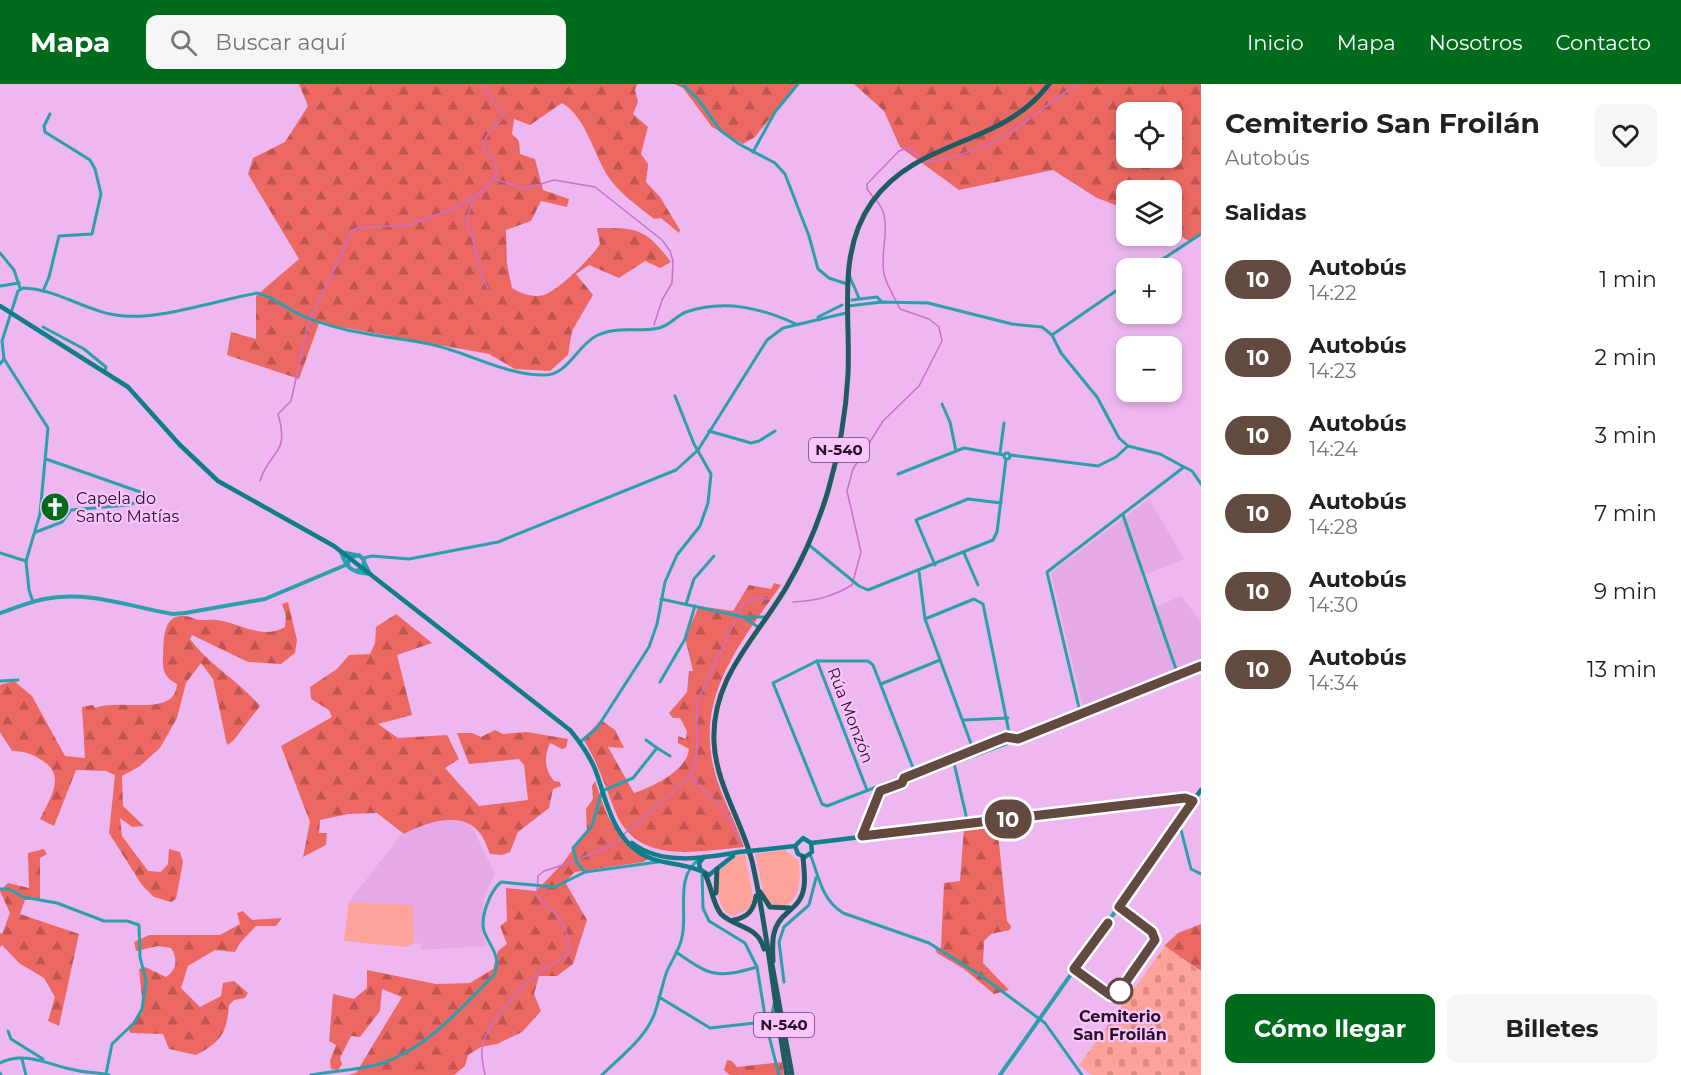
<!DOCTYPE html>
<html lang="es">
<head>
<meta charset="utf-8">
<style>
  body { margin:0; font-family:Montserrat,sans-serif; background:#f6f6f6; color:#202124; height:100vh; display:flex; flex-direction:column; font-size:22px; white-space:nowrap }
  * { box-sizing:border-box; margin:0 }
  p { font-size:20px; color:#757577 }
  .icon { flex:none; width:33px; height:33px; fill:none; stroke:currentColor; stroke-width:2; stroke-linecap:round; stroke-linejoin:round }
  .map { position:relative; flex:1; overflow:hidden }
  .details { display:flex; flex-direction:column; background:#fff; width:480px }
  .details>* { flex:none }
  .badge { padding:0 12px; border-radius:20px; font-size:21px; line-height:39px }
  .buttons { position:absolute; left:1116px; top:18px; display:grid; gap:12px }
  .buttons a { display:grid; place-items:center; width:66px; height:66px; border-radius:12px; background:#fff; box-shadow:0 3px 9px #0003; font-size:30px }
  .map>.badge { position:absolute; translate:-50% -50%; box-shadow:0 0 0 3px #fff }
  h2 { padding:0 24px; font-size:22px; line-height:54px }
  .round { display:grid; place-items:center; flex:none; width:63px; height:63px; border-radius:12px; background:#f6f6f6 }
  .summary { display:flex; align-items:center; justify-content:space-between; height:102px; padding:0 24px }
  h1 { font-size:28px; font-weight:700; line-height:45px }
  .action { display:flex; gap:12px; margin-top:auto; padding:12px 24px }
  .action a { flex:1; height:69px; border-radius:12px; background:#006c1b; color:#fff; font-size:24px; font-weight:700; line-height:69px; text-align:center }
  .action a+a { background:#f6f6f6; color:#202124 }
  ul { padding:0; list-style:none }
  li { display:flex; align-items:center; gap:18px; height:78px; padding:0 24px }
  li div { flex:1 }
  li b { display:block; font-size:22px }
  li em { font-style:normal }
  li .badge { min-width:66px; font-weight:700; text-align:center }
  header { display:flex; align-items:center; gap:36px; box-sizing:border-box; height:84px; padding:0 30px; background:#006c1b; color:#fff }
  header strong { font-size:28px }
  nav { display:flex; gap:33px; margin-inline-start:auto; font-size:21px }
  .search { width:420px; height:54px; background:#f6f6f6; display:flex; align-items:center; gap:15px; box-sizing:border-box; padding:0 21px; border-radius:12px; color:#757577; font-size:22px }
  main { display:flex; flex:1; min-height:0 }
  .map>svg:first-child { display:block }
  .built { fill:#e5a9e7 }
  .green { fill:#fda39b }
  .forest { fill:url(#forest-firs); fill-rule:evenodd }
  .cemetery { fill:url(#cemetery-stones) }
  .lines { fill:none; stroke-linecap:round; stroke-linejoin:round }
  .stream { stroke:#c870cd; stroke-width:1.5 }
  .minor { stroke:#2ba0ac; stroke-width:3 }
  .tertiary { stroke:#2ba0ac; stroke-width:4 }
  .secondary { stroke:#0e7f8a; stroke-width:4.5 }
  .trunk { stroke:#1e5c62; stroke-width:5 }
  .secondary-bridge { stroke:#0e7f8a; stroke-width:4.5 }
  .line-casing { stroke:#fff; stroke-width:14 }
  .line { stroke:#624a41; stroke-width:9 }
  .stop-dot { fill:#fff; stroke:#624a41; stroke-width:3 }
  .labels { text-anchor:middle; stroke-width:4.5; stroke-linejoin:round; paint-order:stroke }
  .shield { fill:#fbc4fd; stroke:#654766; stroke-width:1.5 }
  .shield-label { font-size:15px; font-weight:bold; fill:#251126 }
  .poi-label { font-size:16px; fill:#251126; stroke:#fbc4fd; text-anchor:start }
  .street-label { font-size:16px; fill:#251126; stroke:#fbc4fd }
  .stop-label { font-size:16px; font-weight:bold; fill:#251126; stroke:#fbc4fd }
</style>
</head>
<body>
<header>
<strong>Mapa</strong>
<div class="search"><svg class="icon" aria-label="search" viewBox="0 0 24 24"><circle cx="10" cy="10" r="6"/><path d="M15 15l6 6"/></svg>Buscar aquí</div>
<nav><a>Inicio</a><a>Mapa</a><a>Nosotros</a><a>Contacto</a></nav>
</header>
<main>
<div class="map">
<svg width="1201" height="991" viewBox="0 0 1201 991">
  <defs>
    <pattern id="forest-firs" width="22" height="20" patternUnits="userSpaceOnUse" patternTransform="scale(1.5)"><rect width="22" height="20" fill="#eb6962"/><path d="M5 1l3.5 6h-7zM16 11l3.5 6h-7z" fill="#be5551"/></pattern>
    <pattern id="cemetery-stones" width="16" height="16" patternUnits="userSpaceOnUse" patternTransform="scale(1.5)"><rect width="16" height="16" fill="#fda39b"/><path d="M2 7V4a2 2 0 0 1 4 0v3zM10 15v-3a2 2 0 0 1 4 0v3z" fill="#d98b85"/></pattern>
  </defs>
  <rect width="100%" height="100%" fill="#eeb7f0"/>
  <g class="built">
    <polygon points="1149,415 1184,475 1142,492 1153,524 1181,512 1201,538 1201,580 1084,627 1051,489"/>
    <polygon points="462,733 471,741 495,790 484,814 482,849 487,862 421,866 421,860 414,859 413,821 349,818 406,744"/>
  </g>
  <g class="green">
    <path d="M785 766 799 777C800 794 802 814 784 822L771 820 765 814 755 770Z"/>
    <path d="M745 770 753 813 750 824 733 832C714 825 719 803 720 786L735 772Z"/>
    <polygon points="349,818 413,821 414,859 405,863 344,857"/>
  </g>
  <g class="forest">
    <path d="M299 0H637L635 6 638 18 633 30 648 43 641 70 648 80 646 98 660 113 680 146 679 149 661 134 654 135C638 122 621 111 609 94 593 70 587 34 562 19L530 41 514 35 512 50 519 57 520 70 535 75 543 106 569 115 567 123 541 117 531 137 506 146 507 180 512 204C520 209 533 214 544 211 559 206 591 174 600 160L597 144C638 144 645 144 671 178L660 184 645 177 619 194 589 181 576 190 593 211 572 247 568 271 550 287 515 285 489 270 319 239 299 295 227 271 231 248 256 255V212L299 175 248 90 253 74 285 58 308 22Z"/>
    <polygon points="674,0 797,0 755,53 743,60 712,43 683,4"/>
    <path d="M854 0H1201V149L1189 157 1172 147V106H1126V125L1097 114 1053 86 959 106 900 63 884 27ZM1126 28H1172V74H1126Z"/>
    <path d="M774 499 781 501C740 560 694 612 715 689 722 715 736 738 744 763 697 767 637 782 615 727 605 702 598 678 583 655L601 636 615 646 624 664 608 663 634 709C652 703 687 687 689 665L678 659V652L686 655 687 647 680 634H673L669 629 687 608 689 587H693L685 554 699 522 733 527 749 501 771 505Z"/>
    <path d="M288 518 297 556 295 569 281 580 248 578 192 551 190 555C210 582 238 596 260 622L233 657 227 661 213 595 201 579 186 599 177 634 160 664 140 682 122 692 123 722 144 742 132 743 120 734 122 752 148 787 161 788 168 780 169 765 180 768 183 778 176 815 171 818 154 813 142 801 109 749 115 691 106 687 76 686 54 742 40 735C49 716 67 692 43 677 32 670 25 667 12 667L0 648V601L14 597 32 612 65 672 85 674 82 623 93 621 95 624C122 614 175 634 177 600 166 594 162 588 163 575 164 561 161 533 181 532 187 531 193 535 199 536 207 536 215 535 223 537 243 542 265 555 285 543L286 532 282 520Z"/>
    <path d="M396 530 432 559 397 571 412 631 378 640 398 654 447 651 459 675 445 684 479 722 528 716 524 681 519 675 469 680 457 649H472L481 653 495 646 503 650 527 648 568 655 566 664 562 665 550 659C544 673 544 685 554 697L560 698 561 702 553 705 549 724 518 748 510 768 502 771 490 770C487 762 483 751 476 745 458 727 422 740 404 750L377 729 348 730 320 736 319 749H327L326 761 303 773 310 738 281 662 332 633 329 626 311 615 310 603 337 585 349 571 370 570 375 559 376 543Z"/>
    <path d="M595 697C609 737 612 752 651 773L643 778 575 788 565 798 587 836 573 880 557 892H539L534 910 541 927 522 948 497 960 481 963 468 971 465 982 454 991H348L356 989 402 913 382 905 380 927 360 953 351 952 340 974 342 980 338 986 331 985 330 977 336 961 329 957 333 910 354 915 367 904V886L436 900 470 899 493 885 498 867 507 860 500 842 507 837 506 804 536 807 563 779 587 746 586 725 593 715 592 702Z"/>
    <polygon points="997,740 1007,837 1011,842 1010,846 991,850 984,857 983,879 1009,906 994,910 964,885 937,869 935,864 941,864 944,799 960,797 964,744"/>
    <polygon points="44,765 47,770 40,774 40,816 25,816 20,830 79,850 59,942 48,937 55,913 44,894 19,879 2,861 0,863 0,849 2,850 10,829 0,807 8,799 29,804 28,769"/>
    <path d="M243 827 252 836 282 834 276 842H256L240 859 235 868 215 866 188 882 181 904 200 923 221 912 223 899 234 897 248 909 245 914 234 916 229 921C227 949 221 958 196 971L169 965 163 950 130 949 129 943 143 924 139 885 145 883 166 893C177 886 178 874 171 864L158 862 136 867 134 858 149 851H220L240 840 237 829Z"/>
    <polygon points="1201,840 1201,887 1164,862 1178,849"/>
    <polygon points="727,976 732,977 737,983 782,978 784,991 730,991 724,986"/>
  </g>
  <polygon class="cemetery" points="1165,862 1201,888 1201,991 1092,991 1079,981"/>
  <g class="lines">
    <g class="stream">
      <path d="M925 76C942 81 994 59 1009 49 1033 34 1053 15 1078 0"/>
      <polyline points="495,95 525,105 554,96 595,103 662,156 670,167 673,177 672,199 662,216 654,241"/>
      <path d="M474 113 466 137C478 159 474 183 488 204"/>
      <polyline points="874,114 867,105 867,100 899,67 907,64 922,73"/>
      <path d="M260 397C270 365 290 372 278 330L291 317 308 240 352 147 357 144 410 141 455 124 486 105 497 89 494 75 485 68C482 49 493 47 503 34L499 23 492 18 485 0"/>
      <path d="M793 518C815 517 832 513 852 501L861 468 847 407 853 385 883 337 919 302 942 257 939 243 929 235 900 225C895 214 887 202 884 190 879 166 894 138 877 117"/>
      <polyline points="692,694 723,725 740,756"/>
      <polyline points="624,750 691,692 697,668 697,618 743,520 760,514 768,515"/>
      <polyline points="579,775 615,760 621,754"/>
      <path d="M485 991C483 982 480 967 483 958 492 935 525 896 547 883 555 877 563 877 570 869 567 834 558 835 537 811L538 792 544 787 573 778"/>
      <polyline points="741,991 741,990"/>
    </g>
    <g class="minor">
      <polyline points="682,0 697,14 721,47 739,60 775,79 785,90 809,152 818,185 829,194 847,200"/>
      <polyline points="753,68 775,28 798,0"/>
      <polyline points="0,169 14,186 20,204"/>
      <polyline points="1149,184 1201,150"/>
      <polyline points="849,191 859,214"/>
      <polyline points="0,202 19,199"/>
      <polyline points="43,207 49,193 59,152 92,150 101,110 95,85 90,76 45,48 44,42 50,30"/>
      <polyline points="852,216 877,213 882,218"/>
      <polyline points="848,222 882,218 928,219 1012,240 1042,243 1052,251 1061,269 1097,313 1119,354 1128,362 1160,370 1184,383 1047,488 1081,632"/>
      <polyline points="819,236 818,233 842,221"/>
      <polyline points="43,243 84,265 106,283 105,287"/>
      <polyline points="1052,251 1126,200"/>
      <path d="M4 275 2 257 18 207 23 204C59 205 89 230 125 232 163 235 218 216 257 209 274 213 285 224 301 231 342 250 391 252 434 261 471 270 506 291 544 291 567 292 577 262 596 252 617 241 638 249 659 244 669 242 677 231 686 228 725 215 761 224 796 240"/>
      <polyline points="0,280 4,275 48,344 40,430 26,477 29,506 33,518"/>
      <polyline points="942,320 950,338 956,367"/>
      <polyline points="709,347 751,359 759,357 775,347"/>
      <circle cx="1007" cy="372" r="3"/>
      <polyline points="1000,369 1004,339"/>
      <polyline points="1010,371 1098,382 1116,373 1128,362"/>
      <polyline points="1184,383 1192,387 1201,400"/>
      <polyline points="898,390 964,364 1004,371"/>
      <polyline points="1123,431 1178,591"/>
      <polyline points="36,448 62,438 71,426 128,421 146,415 146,410 46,375"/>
      <polyline points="809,461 859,502 868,506 993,456 997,448 1006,375"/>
      <polyline points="0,469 26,477"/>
      <polyline points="964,469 978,501"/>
      <polyline points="363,474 372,472 409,475 498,458 676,386 698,366 767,256 783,244 846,229"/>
      <polyline points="935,481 916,436 968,415 1001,419"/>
      <polyline points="919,488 925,535 973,665"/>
      <polyline points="661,515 743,533 765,533"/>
      <polyline points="686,520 694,495 714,472"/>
      <polyline points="745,534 758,543"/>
      <polyline points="925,535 974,515 983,520 1010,653"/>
      <polyline points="817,577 867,706"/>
      <polyline points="0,597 18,596"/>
      <polyline points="660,598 685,555 695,522"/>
      <polyline points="881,600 940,576"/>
      <polyline points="964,636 1008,634"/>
      <polyline points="646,656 657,664"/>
      <polyline points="580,658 597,644 649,563 657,540 665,498 677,471 700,442 708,419 711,390 694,360 675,312"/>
      <polyline points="954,679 968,740"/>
      <polyline points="914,690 1006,653 1017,655"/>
      <polyline points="897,695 915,689 873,581 868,577 817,577 773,599 822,720 827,722 897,695 902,699"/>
      <polyline points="1179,738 1191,785 1201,790"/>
      <polyline points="862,752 881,707 1081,632 1201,582"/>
      <path d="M810 770C819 792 821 815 843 829L929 859 980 891 1045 939 1082 991"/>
      <polyline points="585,788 577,779 573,764 592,742 602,707 633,694 657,664 670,672"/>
      <polyline points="702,788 703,824 709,837 745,859 757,883 767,944 779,991"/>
      <polyline points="0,805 9,805 23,813 57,819 104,837 127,837 139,841 140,873 146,897 142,925 134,939 112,960 106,990"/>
      <path d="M676 868C711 892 715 895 757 883"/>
      <polyline points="784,898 779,858 784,843 809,821 816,794"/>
      <polyline points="659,913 710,944 773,937 779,953"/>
      <polyline points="766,937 772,930 774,920"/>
      <polyline points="8,947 11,955 43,975"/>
      <polyline points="22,975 26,991"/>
      <path d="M0 979C25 966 51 982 75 986 86 989 98 988 109 991"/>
      <polyline points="0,989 1,991"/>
      <path d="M311 991C333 987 358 986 380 980 427 965 461 924 494 891 502 872 490 863 484 847 480 833 490 807 501 798L555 803 585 788 658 778"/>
      <path d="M602 991C620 973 647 953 655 928 660 914 662 901 667 887 672 876 680 865 682 853 688 830 674 791 700 775"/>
    </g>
    <g class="tertiary">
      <path d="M348 480 349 474 359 471 364 476 363 484 356 487C347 485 344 476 341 468L356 471"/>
      <polyline points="357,488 370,490 364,478"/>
      <path d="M0 529C15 524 29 518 44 515 87 506 131 523 173 530L185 529 265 515 348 480"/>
      <polyline points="1000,991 1193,717"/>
    </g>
    <g class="secondary">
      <path d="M0 222 128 303 180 361 218 397 334 462 570 646C580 658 589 671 595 685 606 714 611 750 640 769 658 781 681 778 701 787"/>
      <path d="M632 759C662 782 705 774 739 768"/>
      <polyline points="795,762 798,770 805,773 812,768 811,759"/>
      <polyline points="759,766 795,762 803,754 811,759 1186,714 1193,717 1201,706"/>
      <polyline points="704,773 699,779 700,785 709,791 733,772"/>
    </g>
    <g class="trunk">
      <path d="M705 790C711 801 713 821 721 830 735 844 758 841 764 865"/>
      <polyline points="760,808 770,823 790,824"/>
      <polyline points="716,809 717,785"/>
      <path d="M734 836C748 833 754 826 756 812"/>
      <polyline points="771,875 792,991"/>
      <path d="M773 877C772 858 771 842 787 829 791 825 797 821 800 815 807 803 804 786 803 773"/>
      <path d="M787 991C774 920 768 847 752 777 742 737 716 701 714 658 711 593 757 554 787 502 804 473 818 440 828 407 839 369 846 330 848 290 851 232 836 169 872 118 919 53 1002 63 1049 0"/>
    </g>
    <polyline class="secondary-bridge" points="739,768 759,766"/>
  </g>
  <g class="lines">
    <g class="line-casing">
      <polyline id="line" points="1108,839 1074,885 1110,911 1116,912 1155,856 1152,848 1119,823 1193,717 1185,714 862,752 880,707 902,699 904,694 1006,653 1018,655 1201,582"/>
    </g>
    <use href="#line" class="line"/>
  </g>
  <defs>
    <g id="church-disc" transform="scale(1.5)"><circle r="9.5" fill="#006c1b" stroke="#fbc4fd"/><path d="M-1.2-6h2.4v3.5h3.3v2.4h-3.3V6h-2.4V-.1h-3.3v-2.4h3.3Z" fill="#fff"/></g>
  </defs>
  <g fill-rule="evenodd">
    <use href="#church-disc" x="55" y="423"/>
  </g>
  <circle class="stop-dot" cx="1120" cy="907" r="12"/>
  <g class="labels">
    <g class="shield">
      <rect x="809" y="354" width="60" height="24" rx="4.5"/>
      <rect x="754" y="929" width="60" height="24" rx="4.5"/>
    </g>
    <g class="shield-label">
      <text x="839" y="371">N-540</text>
      <text x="784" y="946">N-540</text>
    </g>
    <g class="poi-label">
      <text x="76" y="420">Capela do<tspan x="76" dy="18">Santo Matías</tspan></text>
    </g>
    <g class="street-label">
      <text transform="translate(851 631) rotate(69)" y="6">Rúa Monzón</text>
    </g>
    <g class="stop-label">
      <text x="1120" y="938">Cemiterio<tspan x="1120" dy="18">San Froilán</tspan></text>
    </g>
  </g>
</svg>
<div class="buttons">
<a><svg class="icon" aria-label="locate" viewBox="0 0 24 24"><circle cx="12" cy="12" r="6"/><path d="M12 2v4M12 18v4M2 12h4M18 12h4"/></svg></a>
<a><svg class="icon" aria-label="layers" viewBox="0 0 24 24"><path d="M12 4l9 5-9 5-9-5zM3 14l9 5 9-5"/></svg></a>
<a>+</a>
<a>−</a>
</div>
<b class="badge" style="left:1008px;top:735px;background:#624a41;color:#fff">10</b>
</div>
<section class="details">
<div class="summary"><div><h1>Cemiterio San Froilán</h1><p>Autobús</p></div><a class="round"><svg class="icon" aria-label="heart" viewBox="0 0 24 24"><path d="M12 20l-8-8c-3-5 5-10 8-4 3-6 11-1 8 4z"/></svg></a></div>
<h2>Salidas</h2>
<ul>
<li><span class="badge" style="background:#624a41;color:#fff">10</span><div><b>Autobús</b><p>14:22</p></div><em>1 min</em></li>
<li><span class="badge" style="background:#624a41;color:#fff">10</span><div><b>Autobús</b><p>14:23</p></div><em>2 min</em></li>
<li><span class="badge" style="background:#624a41;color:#fff">10</span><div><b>Autobús</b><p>14:24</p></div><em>3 min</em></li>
<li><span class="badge" style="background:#624a41;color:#fff">10</span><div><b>Autobús</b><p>14:28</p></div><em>7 min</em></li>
<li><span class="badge" style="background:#624a41;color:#fff">10</span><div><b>Autobús</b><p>14:30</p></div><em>9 min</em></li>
<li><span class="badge" style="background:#624a41;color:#fff">10</span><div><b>Autobús</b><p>14:34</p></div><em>13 min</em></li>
</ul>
<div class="action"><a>Cómo llegar</a><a>Billetes</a></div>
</section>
</main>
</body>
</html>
